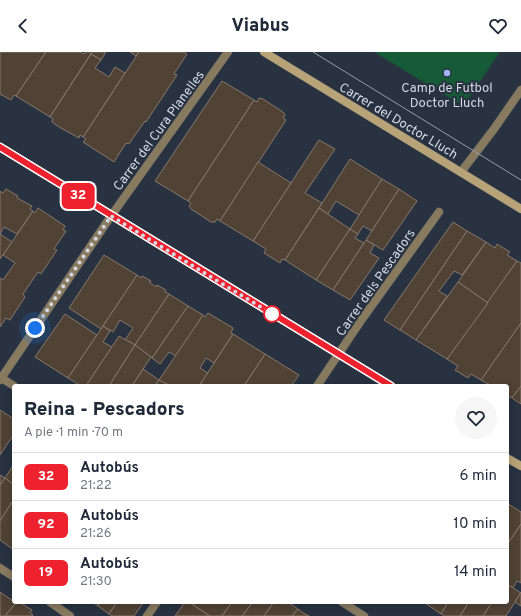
<!DOCTYPE html>
<html lang="es">
<head>
<meta charset="utf-8">
<style>
  body { margin:0; font-family:Overpass,sans-serif; background:#f6f6f7; color:#1f2937; height:100vh; display:flex; flex-direction:column; font-size:15px; white-space:nowrap }
  * { box-sizing:border-box; margin:0 }
  p { font-size:13px; color:#747a83 }
  .icon { flex:none; width:22px; height:22px; fill:none; stroke:currentColor; stroke-width:2; stroke-linecap:round; stroke-linejoin:round }
  .map { position:relative; flex:1; overflow:hidden }
  .drawer { position:absolute; left:12px; top:332px; width:497px; height:220px; display:flex; flex-direction:column; background:#fff; border-radius:4px; box-shadow:0 2px 10px #0003 }
  .drawer>* { flex:none }
  .badge { padding:0 8px; border-radius:6px; font-size:14px; line-height:26px }
  .you { position:absolute; width:20px; height:20px; margin:-10px; border:3px solid #fff; border-radius:50%; background:#1a73e8; box-shadow:0 0 0 6px #1a73e833 }
  .map>.badge { position:absolute; translate:-50% -50%; box-shadow:0 0 0 2px #fff }
  .round { display:grid; place-items:center; flex:none; width:42px; height:42px; border-radius:21px; background:#f6f6f7 }
  .headline { display:flex; align-items:center; justify-content:space-between; height:68px; padding:0 12px }
  h1 { font-size:19px; font-weight:800; line-height:30px }
  ul { padding:0; list-style:none }
  li { display:flex; align-items:center; gap:12px; height:48px; padding:0 12px; border-top:1px solid #e0e1e3 }
  li div { flex:1 }
  li b { display:block; font-size:15px }
  li em { font-style:normal }
  li .badge { min-width:44px; font-weight:700; text-align:center }
  header { display:flex; justify-content:space-between; align-items:center; height:52px; padding:0 12px; background:#fff; font-size:18px; font-weight:800 }
  .map>svg:first-child { display:block }
  .green { fill:#155b37 }
  .building { fill:#504336; stroke:#87786a }
  .lines { fill:none; stroke-linecap:round; stroke-linejoin:round }
  .street-casing { stroke:#47505d; stroke-width:9 }
  .secondary-casing { stroke:#47505d; stroke-width:9 }
  .street { stroke:#877a5f; stroke-width:8 }
  .secondary { stroke:#b8a378; stroke-width:8 }
  .tram { stroke:#969ea9; stroke-width:1 }
  .line-casing { stroke:#fff; stroke-width:9 }
  .line { stroke:#ed222e; stroke-width:6 }
  .walk { stroke:#d3dae3; stroke-width:4; stroke-dasharray:0 7.2 }
  .poi-dot { fill:#a0b3fd; stroke:#283240; stroke-width:1.5 }
  .stop-dot { fill:#fff; stroke:#ed222e; stroke-width:2 }
  .labels { text-anchor:middle; stroke-width:4; stroke-linejoin:round; paint-order:stroke }
  .poi-label { font-size:13px; fill:#d3dae3; stroke:#283240 }
  .street-label { font-size:13px; fill:#d3dae3; stroke:#283240 }
</style>
</head>
<body>
<header><svg class="icon" aria-label="back" viewBox="0 0 24 24"><path d="M15 5l-7 7 7 7"/></svg>Viabus<svg class="icon" aria-label="heart" viewBox="0 0 24 24"><path d="M12 20l-8-8c-3-5 5-10 8-4 3-6 11-1 8 4z"/></svg></header>
<div class="map">
<svg width="521" height="564" viewBox="0 0 521 564">
  <rect width="100%" height="100%" fill="#283240"/>
  <polygon class="green" points="374,0 500,0 463,54"/>
  <g class="building">
    <polygon points="0,0 46,0 16,44 14,43 11,48 0,42"/>
    <polygon points="46,0 80,0 84,2 86,0 92,0 50,65 16,44"/>
    <polygon points="92,0 106,0 101,8 91,2"/>
    <polygon points="130,0 139,0 136,4"/>
    <polygon points="139,0 184,0 187,2 174,22 177,23 146,70 145,69 129,92 126,91 114,110 83,90 86,87 83,85"/>
    <polygon points="91,2 101,8 95,16 109,25 115,15 125,21 83,85 80,83 79,86 59,75 52,70 53,67 50,65"/>
    <polygon points="222,29 254,48 188,149 155,129"/>
    <polygon points="259,46 263,47 283,60 285,63 283,66 286,68 220,169 217,167 215,170 211,170 191,157 189,154 191,151 188,149 254,48 257,50"/>
    <polygon points="319,88 335,97 305,141 322,151 285,208 282,207 280,211 264,201 266,197 253,189"/>
    <polygon points="350,107 382,127 359,163 336,149 328,162 319,156"/>
    <polygon points="258,110 291,131 253,189 220,169"/>
    <polygon points="382,127 399,137 372,179 363,174 358,182 350,177"/>
    <polygon points="6,137 18,144 17,146 32,154 30,157 33,159 17,182 4,175 0,182 12,190 0,207 0,139 3,141"/>
    <polygon points="399,137 417,149 383,198 366,188"/>
    <polygon points="38,156 65,174 63,178 66,179 54,197 57,198 41,222 38,220 23,242 25,245 10,268 6,266 0,275 0,226 3,228 15,211 3,203 33,159 35,161"/>
    <polygon points="319,156 350,177 316,228 285,208"/>
    <polygon points="453,170 467,179 400,278 398,277 384,268"/>
    <polygon points="350,177 358,182 355,186 364,191 333,238 316,228"/>
    <polygon points="467,179 486,190 462,223 454,219 439,239 447,244 416,288 400,278"/>
    <polygon points="366,188 374,193 370,201 379,206 350,248 333,238"/>
    <polygon points="486,190 495,196 497,192 510,200 507,203 517,209 488,251 458,230"/>
    <polygon points="104,203 137,223 101,277 69,256"/>
    <polygon points="517,209 521,211 521,271 481,328 471,322 468,326 455,318 458,314 447,307"/>
    <polygon points="137,223 141,226 142,224 151,229 149,230 156,235 157,233 166,238 165,240 169,242 135,293 125,288 133,276 120,268 113,280 103,274"/>
    <polygon points="458,230 488,251 447,307 416,288"/>
    <polygon points="169,242 188,254 152,306 135,293"/>
    <polygon points="188,254 203,263 176,304 169,300 160,312 152,306"/>
    <polygon points="208,261 233,276 231,281 233,282 214,311 206,306 200,316 208,321 199,334 169,334 159,328 203,263 205,265"/>
    <polygon points="65,262 97,283 68,326 35,305"/>
    <polygon points="521,271 521,334 512,346 507,343 507,334 492,334 481,328"/>
    <polygon points="103,274 110,279 103,290 112,295 86,334 81,334 68,326"/>
    <polygon points="233,282 265,302 244,334 205,334 201,331"/>
    <polygon points="119,284 135,293 109,334 86,334"/>
    <polygon points="135,293 151,305 132,334 109,334"/>
    <polygon points="265,302 299,323 291,334 244,334"/>
    <polygon points="143,317 159,328 155,334 132,334"/>
    <polygon points="159,328 169,333 168,334 155,334"/>
    <polygon points="521,334 521,352 512,346"/>
    <polygon points="0,358 14,367 14,382 0,403"/>
    <polygon points="14,412 14,433 5,426"/>
    <polygon points="0,423 5,426 0,433"/>
    <polygon points="5,426 14,433 14,447 0,469 0,433"/>
    <polygon points="14,447 14,498 0,488 0,469"/>
    <polygon points="507,451 521,460 521,472 507,493"/>
    <polygon points="521,472 521,531 517,529 513,536 507,532 507,493"/>
    <polygon points="507,532 521,541 506,564 483,564 492,550 507,550"/>
    <polygon points="0,540 16,551 5,564 0,564"/>
    <polygon points="521,540 521,554 515,550"/>
    <polygon points="19,550 32,558 30,561 33,563 32,564 5,564 16,551 17,552"/>
    <polygon points="92,550 101,550 98,554"/>
    <polygon points="101,550 117,550 109,562 98,554"/>
    <polygon points="117,550 144,550 134,564 112,564 109,562"/>
    <polygon points="185,550 189,550 210,564 175,564"/>
    <polygon points="189,550 232,550 222,564 210,564"/>
    <polygon points="232,550 253,550 242,564 222,564"/>
    <polygon points="253,550 274,550 264,564 242,564"/>
    <polygon points="274,550 288,550 298,557 292,564 264,564"/>
    <polygon points="426,550 448,550 441,562 425,551"/>
    <polygon points="448,550 469,550 460,564 445,564 441,562"/>
    <polygon points="469,550 492,550 483,564 460,564"/>
    <polygon points="298,557 303,561 309,564 292,564"/>
  </g>
  <g class="lines">
    <g class="street-casing">
      <g id="street">
        <polyline points="461,120 494,77 521,38"/>
        <polyline points="0,325 14,334"/>
        <polyline points="0,328 111,164 228,0"/>
        <polyline points="317,334 360,270 439,160"/>
        <polyline points="0,516 14,525"/>
        <polyline points="50,550 70,564"/>
        <polyline points="342,550 364,564"/>
        <polyline points="147,564 157,550"/>
      </g>
    </g>
    <g class="secondary-casing">
      <g id="secondary">
        <polyline points="264,0 521,157"/>
        <polyline points="0,95 391,334"/>
        <polyline points="507,406 521,414"/>
      </g>
    </g>
    <use href="#street" class="street"/>
    <use href="#secondary" class="secondary"/>
    <polyline class="tram" points="313,0 521,128"/>
  </g>
  <g class="lines">
    <g class="line-casing">
      <polyline id="line" points="0,95 391,334"/>
    </g>
    <use href="#line" class="line"/>
    <polyline class="walk" points="35,276 111,164 272,262"/>
  </g>
  <circle class="poi-dot" cx="447" cy="21" r="4"/>
  <circle class="stop-dot" cx="272" cy="262" r="8"/>
  <g class="labels">
    <g class="poi-label">
      <text x="447" y="40">Camp de Futbol<tspan x="447" dy="15">Doctor Lluch</tspan></text>
    </g>
    <g class="street-label">
      <text transform="translate(399 68) rotate(31)" y="5">Carrer del Doctor Lluch</text>
      <text transform="translate(158 78) rotate(-54)" y="5">Carrer del Cura Planelles</text>
      <text transform="translate(375 230) rotate(-55)" y="5">Carrer dels Pescadors</text>
    </g>
  </g>
</svg>
<div class="you" style="left:35px;top:276px"></div>
<b class="badge" style="left:78px;top:144px;background:#ed222e;color:#fff">32</b>
<section class="drawer">
<div class="headline"><div><h1>Reina - Pescadors</h1><p>A pie · 1 min · 70 m</p></div><a class="round"><svg class="icon" aria-label="heart" viewBox="0 0 24 24"><path d="M12 20l-8-8c-3-5 5-10 8-4 3-6 11-1 8 4z"/></svg></a></div>
<ul>
<li><span class="badge" style="background:#ed222e;color:#fff">32</span><div><b>Autobús</b><p>21:22</p></div><em>6 min</em></li>
<li><span class="badge" style="background:#ed222e;color:#fff">92</span><div><b>Autobús</b><p>21:26</p></div><em>10 min</em></li>
<li><span class="badge" style="background:#ed222e;color:#fff">19</span><div><b>Autobús</b><p>21:30</p></div><em>14 min</em></li>
</ul>
</section>
</div>
</body>
</html>
